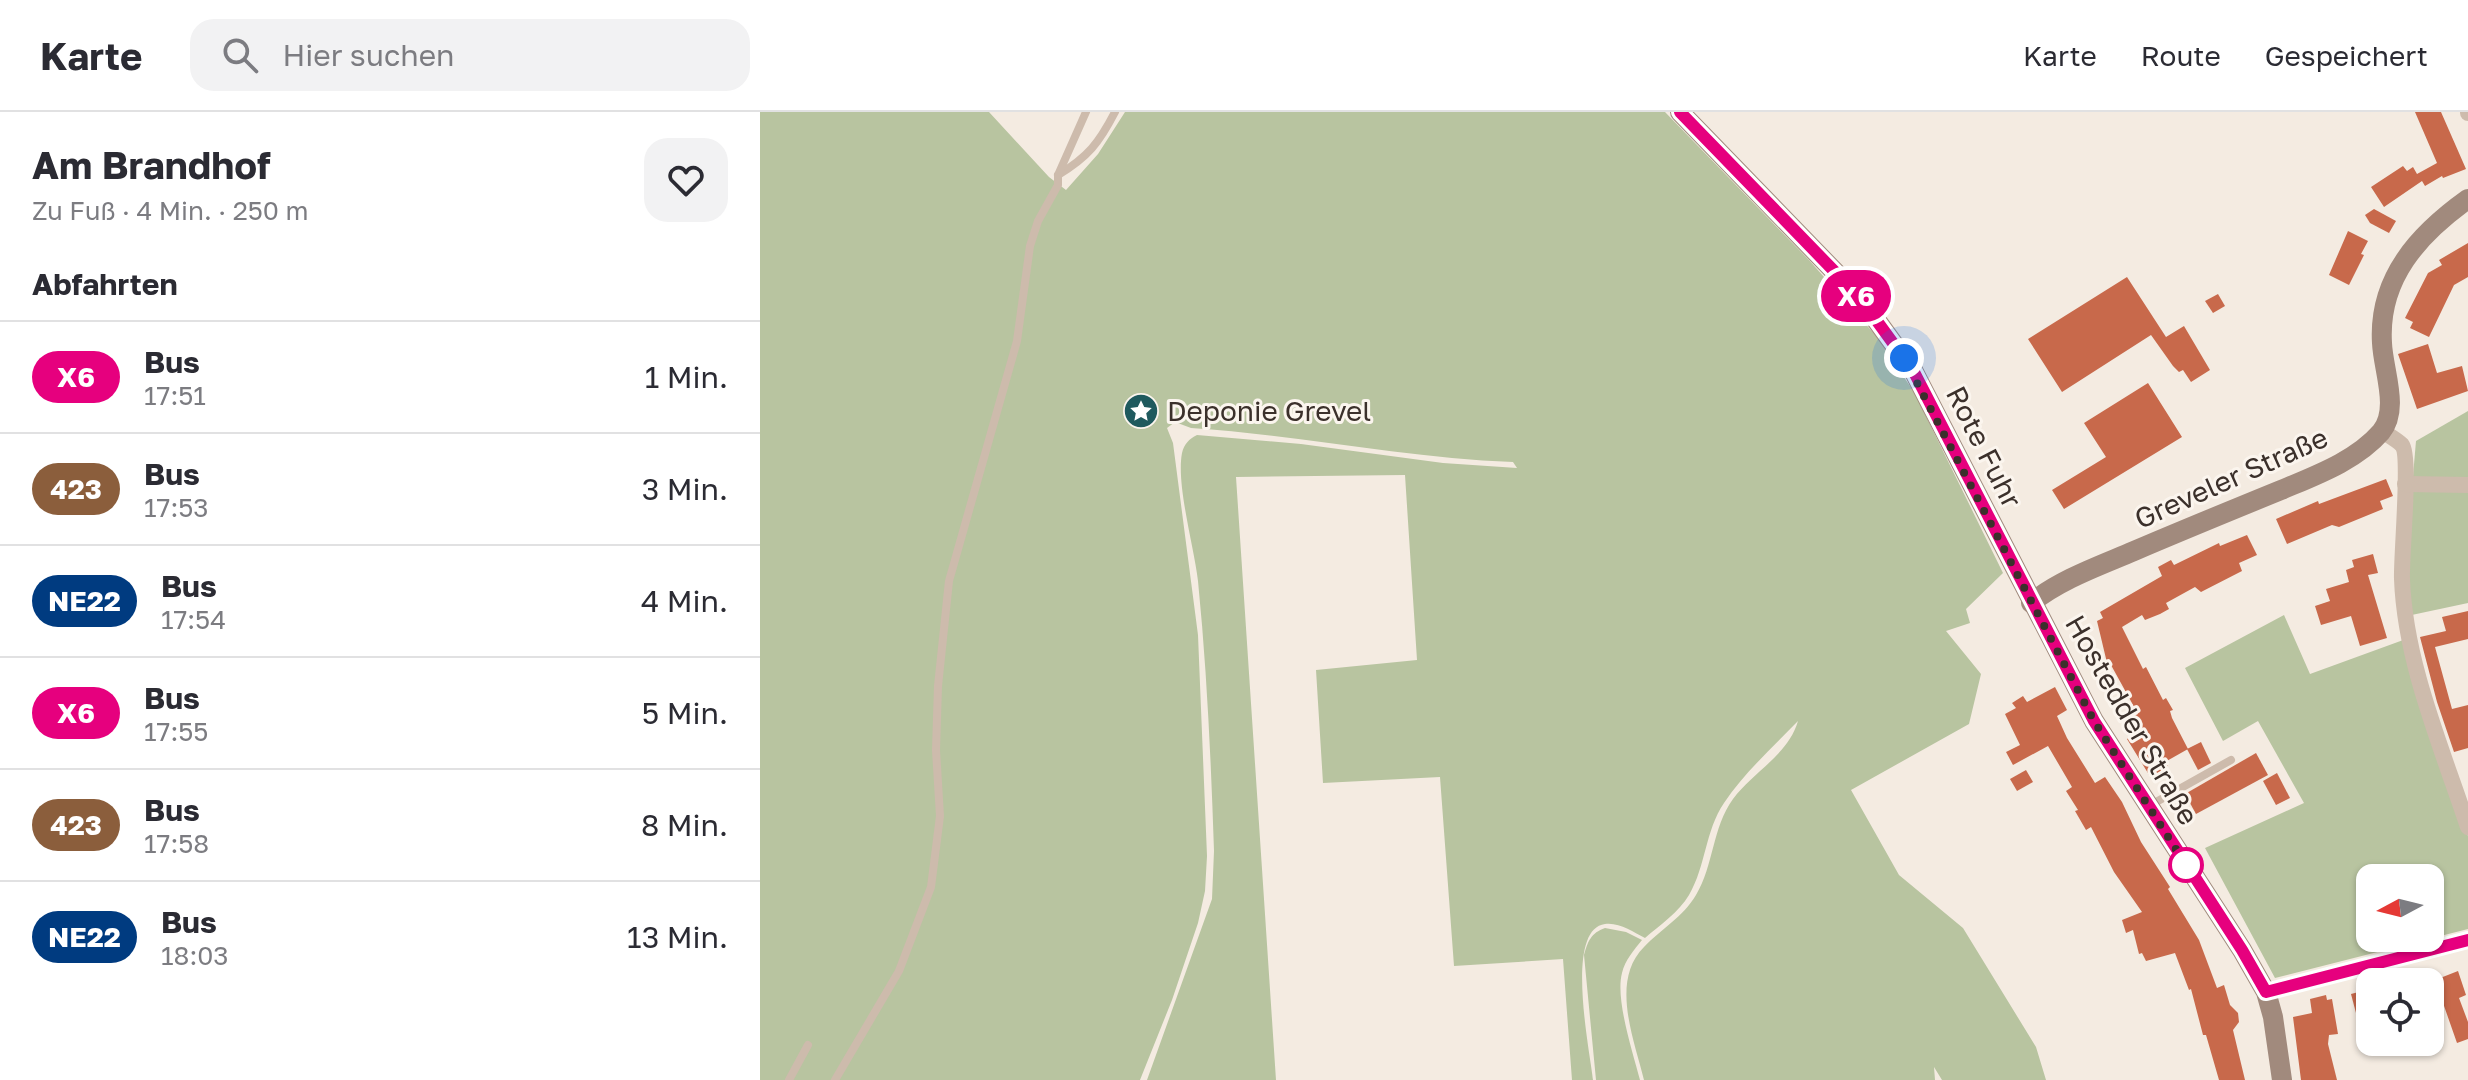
<!DOCTYPE html>
<html lang="de">
<head>
<meta charset="utf-8">
<style>
  body { margin:0; font-family:"Golos Text",sans-serif; background:#f2f2f3; color:#2b2b33; height:100vh; display:flex; flex-direction:column; font-size:30px; white-space:nowrap }
  * { box-sizing:border-box; margin:0 }
  p { font-size:26px; color:#7c7c81 }
  .icon { flex:none; width:44px; height:44px; fill:none; stroke:currentColor; stroke-width:2; stroke-linecap:round; stroke-linejoin:round }
  .map { position:relative; flex:1; overflow:hidden }
  .panel { display:flex; flex-direction:column; background:#fff; width:760px }
  .panel>* { flex:none }
  .badge { padding:0 16px; border-radius:26px; font-size:28px; line-height:52px }
  .needle { width:52px; rotate:263deg }
  .tools { position:absolute; left:1596px; top:752px; display:grid; gap:16px }
  .tools a { display:grid; place-items:center; width:88px; height:88px; border-radius:16px; background:#fff; box-shadow:0 2px 6px #0004; font-size:40px }
  .you { position:absolute; width:40px; height:40px; margin:-20px; border:6px solid #fff; border-radius:50%; background:#1a73e8; box-shadow:0 0 0 12px #1a73e833 }
  .map>.badge { position:absolute; translate:-50% -50%; box-shadow:0 0 0 4px #fff }
  h2 { padding:0 32px; font-size:30px; line-height:72px }
  .round { display:grid; place-items:center; flex:none; width:84px; height:84px; border-radius:24px; background:#f2f2f3 }
  .head { display:flex; align-items:center; justify-content:space-between; height:136px; padding:0 32px }
  h1 { font-size:38px; font-weight:700; line-height:60px }
  ul { padding:0; list-style:none }
  li { display:flex; align-items:center; gap:24px; height:112px; padding:0 32px; border-top:2px solid #e1e1e2 }
  li div { flex:1 }
  li b { display:block; font-size:30px }
  li em { font-style:normal }
  li .badge { min-width:88px; font-weight:700; text-align:center }
  header { display:flex; align-items:center; gap:48px; box-sizing:border-box; height:112px; padding:0 40px; background:#fff; border-bottom:2px solid #e1e1e2 }
  header strong { font-size:38px }
  nav { display:flex; gap:44px; margin-inline-start:auto; font-size:28px }
  .search { width:560px; height:72px; background:#f2f2f3; display:flex; align-items:center; gap:20px; box-sizing:border-box; padding:0 28px; border-radius:24px; color:#7c7c81; font-size:30px }
  main { display:flex; flex:1; min-height:0 }
  .map>svg:first-child { display:block }
  .green { fill:#b8c4a0; fill-rule:evenodd }
  .building { fill:#c8694b }
  .lines { fill:none; stroke-linecap:round; stroke-linejoin:round }
  .lane { stroke:#cdbbac; stroke-width:8 }
  .street { stroke:#cdbbac; stroke-width:16 }
  .secondary { stroke:#a18a7d; stroke-width:20 }
  .line-casing { stroke:#fff; stroke-width:18 }
  .line { stroke:#e6007e; stroke-width:12 }
  .walk { stroke:#3b302b; stroke-width:8; stroke-dasharray:0 14.4 }
  .stop-dot { fill:#fff; stroke:#e6007e; stroke-width:4 }
  .labels { text-anchor:middle; stroke-width:6; stroke-linejoin:round; paint-order:stroke }
  .poi-label { font-size:28px; fill:#3b302b; stroke:#fbf5ee; text-anchor:start }
  .street-label { font-size:28px; fill:#3b302b; stroke:#fbf5ee }
</style>
</head>
<body>
<header>
<strong>Karte</strong>
<div class="search"><svg class="icon" aria-label="search" viewBox="0 0 24 24"><circle cx="10" cy="10" r="6"/><path d="M15 15l6 6"/></svg>Hier suchen</div>
<nav><a>Karte</a><a>Route</a><a>Gespeichert</a></nav>
</header>
<main>
<section class="panel">
<div class="head"><div><h1>Am Brandhof</h1><p>Zu Fuß · 4 Min. · 250 m</p></div><a class="round"><svg class="icon" aria-label="heart" viewBox="0 0 24 24"><path d="M12 20l-8-8c-3-5 5-10 8-4 3-6 11-1 8 4z"/></svg></a></div>
<h2>Abfahrten</h2>
<ul>
<li><span class="badge" style="background:#e6007e;color:#fff">X6</span><div><b>Bus</b><p>17:51</p></div><em>1 Min.</em></li>
<li><span class="badge" style="background:#8b5e3c;color:#fff">423</span><div><b>Bus</b><p>17:53</p></div><em>3 Min.</em></li>
<li><span class="badge" style="background:#003b80;color:#fff">NE22</span><div><b>Bus</b><p>17:54</p></div><em>4 Min.</em></li>
<li><span class="badge" style="background:#e6007e;color:#fff">X6</span><div><b>Bus</b><p>17:55</p></div><em>5 Min.</em></li>
<li><span class="badge" style="background:#8b5e3c;color:#fff">423</span><div><b>Bus</b><p>17:58</p></div><em>8 Min.</em></li>
<li><span class="badge" style="background:#003b80;color:#fff">NE22</span><div><b>Bus</b><p>18:03</p></div><em>13 Min.</em></li>
</ul>
</section>
<div class="map">
<svg width="1708" height="968" viewBox="0 0 1708 968">
  <rect width="100%" height="100%" fill="#f4ebe1"/>
  <g class="green">
    <path d="M0 0H229L289 65 306 78 338 42 365 0H905L1049 148 1117 225 1154 280 1243 461 1206 497 1210 511 1186 519 1221 562 1209 612 1091 678 1139 763 1203 816 1276 935 1286 968H1182L1174 955 1175 968H884C874 927 850 869 884 835 901 817 923 805 936 783 954 753 952 716 973 687 994 659 1028 643 1038 609 1013 635 984 661 964 691 945 719 946 754 929 783 919 800 900 813 885 826 873 820 859 810 845 812 804 817 830 939 833 968H812L803 847 694 854 680 665 563 671 556 558 657 548 645 363 476 365 516 968H387L452 787 454 739C451 649 447 559 438 469 434 434 416 373 422 341 424 332 429 327 437 323L541 332 683 351 757 356 753 350C645 346 539 323 431 316L415 310 407 316 413 331 438 523 447 744 445 779 438 811 412 888 380 968H0Z"/>
    <polygon points="1708,299 1708,491 1647,504 1648,422 1656,329"/>
    <path d="M1524 503 1550 562 1646 527 1708 724V817L1515 866 1445 736 1544 691 1498 609 1463 629 1425 556ZM1610 766H1670V826H1610Z"/>
    <path d="M845 816 866 820 882 828C874 838 865 848 862 861 855 887 873 941 880 968H836L824 843C828 829 831 821 845 816Z"/>
  </g>
  <g class="building">
    <polygon points="1655,0 1681,0 1706,57 1683,66 1682,64 1665,74 1662,69 1624,95 1611,75 1643,54 1647,59 1653,55 1657,62 1677,51"/>
    <polygon points="1614,97 1636,109 1629,121 1610,111 1605,103"/>
    <polygon points="1588,119 1608,129 1601,142 1604,143 1589,173 1569,163"/>
    <polygon points="1708,131 1708,165 1694,173 1669,225 1650,216 1653,210 1645,206 1668,161 1682,153 1679,148"/>
    <polygon points="1367,165 1406,225 1424,214 1450,258 1431,270 1423,258 1419,260 1413,254 1391,223 1302,280 1268,227"/>
    <polygon points="1458,182 1465,194 1453,201 1445,189"/>
    <polygon points="1668,232 1677,261 1702,254 1708,279 1657,297 1638,242"/>
    <polygon points="1388,271 1422,325 1304,397 1292,378 1346,345 1324,311"/>
    <polygon points="1626,367 1633,384 1620,389 1623,397 1579,415 1572,413 1527,432 1516,407 1558,389 1559,392"/>
    <polygon points="1487,423 1497,443 1479,451 1482,459 1441,480 1435,475 1406,491 1409,497 1400,502 1385,508 1382,503 1362,515 1383,557 1386,555 1403,588 1406,586 1413,598 1410,599 1412,606 1428,637 1405,650 1408,654 1391,666 1367,627 1382,619 1374,604 1378,602 1351,553 1348,555 1337,509 1343,506 1340,500 1402,464 1398,455 1411,448 1414,453 1459,431 1460,434"/>
    <polygon points="1613,442 1618,461 1608,463 1627,526 1600,534 1591,504 1561,513 1555,494 1570,489 1566,477 1589,470 1586,458 1594,455 1592,448"/>
    <polygon points="1708,499 1708,527 1675,535 1692,597 1708,593 1708,636 1694,640 1677,590 1660,525 1686,519 1682,505"/>
    <polygon points="1295,575 1307,598 1297,604 1307,626 1335,671 1345,665 1362,690 1381,730 1410,775 1408,777 1439,828 1457,876 1464,873 1470,893 1478,901 1479,910 1473,918 1485,968 1459,968 1446,923 1443,923 1431,877 1429,878 1415,841 1386,849 1382,841 1379,842 1373,818 1366,821 1362,808 1382,800 1354,760 1331,715 1326,718 1315,699 1318,698 1306,679 1312,675 1288,634 1253,653 1246,640 1260,633 1245,602 1256,596 1252,591 1263,584 1267,590"/>
    <polygon points="1441,630 1451,651 1438,658 1427,637"/>
    <polygon points="1496,641 1508,663 1436,702 1425,682"/>
    <polygon points="1266,658 1273,670 1257,679 1250,667"/>
    <polygon points="1517,661 1530,686 1516,693 1503,669"/>
    <polygon points="1698,859 1706,883 1699,886 1708,910 1708,927 1697,931 1683,891 1672,894 1670,870"/>
    <polygon points="1610,877 1610,938 1606,939 1591,882"/>
    <polygon points="1566,883 1567,888 1572,887 1578,922 1569,923 1568,932 1577,968 1541,968 1533,905 1552,901 1550,887"/>
  </g>
  <g class="lines">
    <g class="lane">
      <path d="M298 63C328 45 339 31 355 0"/>
      <polyline points="1389,694 1471,648"/>
      <polyline points="29,968 48,933"/>
      <polyline points="75,968 139,859 171,775 180,704 176,638 178,574 189,469 257,229 270,134 278,109 298,73 298,63 326,0"/>
    </g>
    <g class="street">
      <polyline points="1708,0 1708,1"/>
      <path d="M1622 319C1628 323 1637 328 1642 333 1651 344 1641 445 1642 467 1645 551 1682 636 1708 715"/>
      <polyline points="1645,372 1708,373"/>
      <polyline points="1506,880 1708,828"/>
    </g>
    <g class="secondary">
      <polyline points="920,0 1076,161 1114,205 1154,260 1334,609 1482,838 1506,880 1513,905 1522,968"/>
      <path d="M1271 491C1301 467 1339 454 1374 439 1423 418 1472 398 1521 378 1554 364 1596 349 1621 320 1640 297 1623 258 1622 231 1618 166 1659 122 1708 87"/>
    </g>
  </g>
  <g class="lines">
    <g class="line-casing">
      <polyline id="line" points="920,0 1076,161 1114,205 1154,260 1334,609 1482,838 1506,880 1708,828"/>
    </g>
    <use href="#line" class="line"/>
    <polyline class="walk" points="1144,246 1334,609 1426,753"/>
  </g>
  <defs>
    <g id="sight-disc" transform="scale(1.8)"><circle r="9.5" fill="#1f5a5e" stroke="#fbf5ee"/><path d="M0-6L1.8-2.2L6-1.7L2.9 1.2L3.7 5.4L0 3.3L-3.7 5.4L-2.9 1.2L-6-1.7L-1.8-2.2Z" fill="#fff"/></g>
  </defs>
  <g fill-rule="evenodd">
    <use href="#sight-disc" x="381" y="299"/>
  </g>
  <circle class="stop-dot" cx="1426" cy="753" r="16"/>
  <g class="labels">
    <g class="poi-label">
      <text x="407" y="309">Deponie Grevel</text>
    </g>
    <g class="street-label">
      <text transform="translate(1224 335) rotate(63)" y="10">Rote Fuhr</text>
      <text transform="translate(1471 366) rotate(-24)" y="10">Greveler Straße</text>
      <text transform="translate(1372 608) rotate(60)" y="10">Hostedder Straße</text>
    </g>
  </g>
</svg>
<div class="tools">
<a><svg class="needle" viewBox="-14 -14 28 28"><path d="M0-13l5 13h-10z" fill="#e53935"/><path d="M0 13l5-13h-10z" fill="#7c7c81"/></svg></a>
<a><svg class="icon" aria-label="locate" viewBox="0 0 24 24"><circle cx="12" cy="12" r="6"/><path d="M12 2v4M12 18v4M2 12h4M18 12h4"/></svg></a>
</div>
<div class="you" style="left:1144px;top:246px"></div>
<b class="badge" style="left:1096px;top:184px;background:#e6007e;color:#fff">X6</b>
</div>
</main>
</body>
</html>
